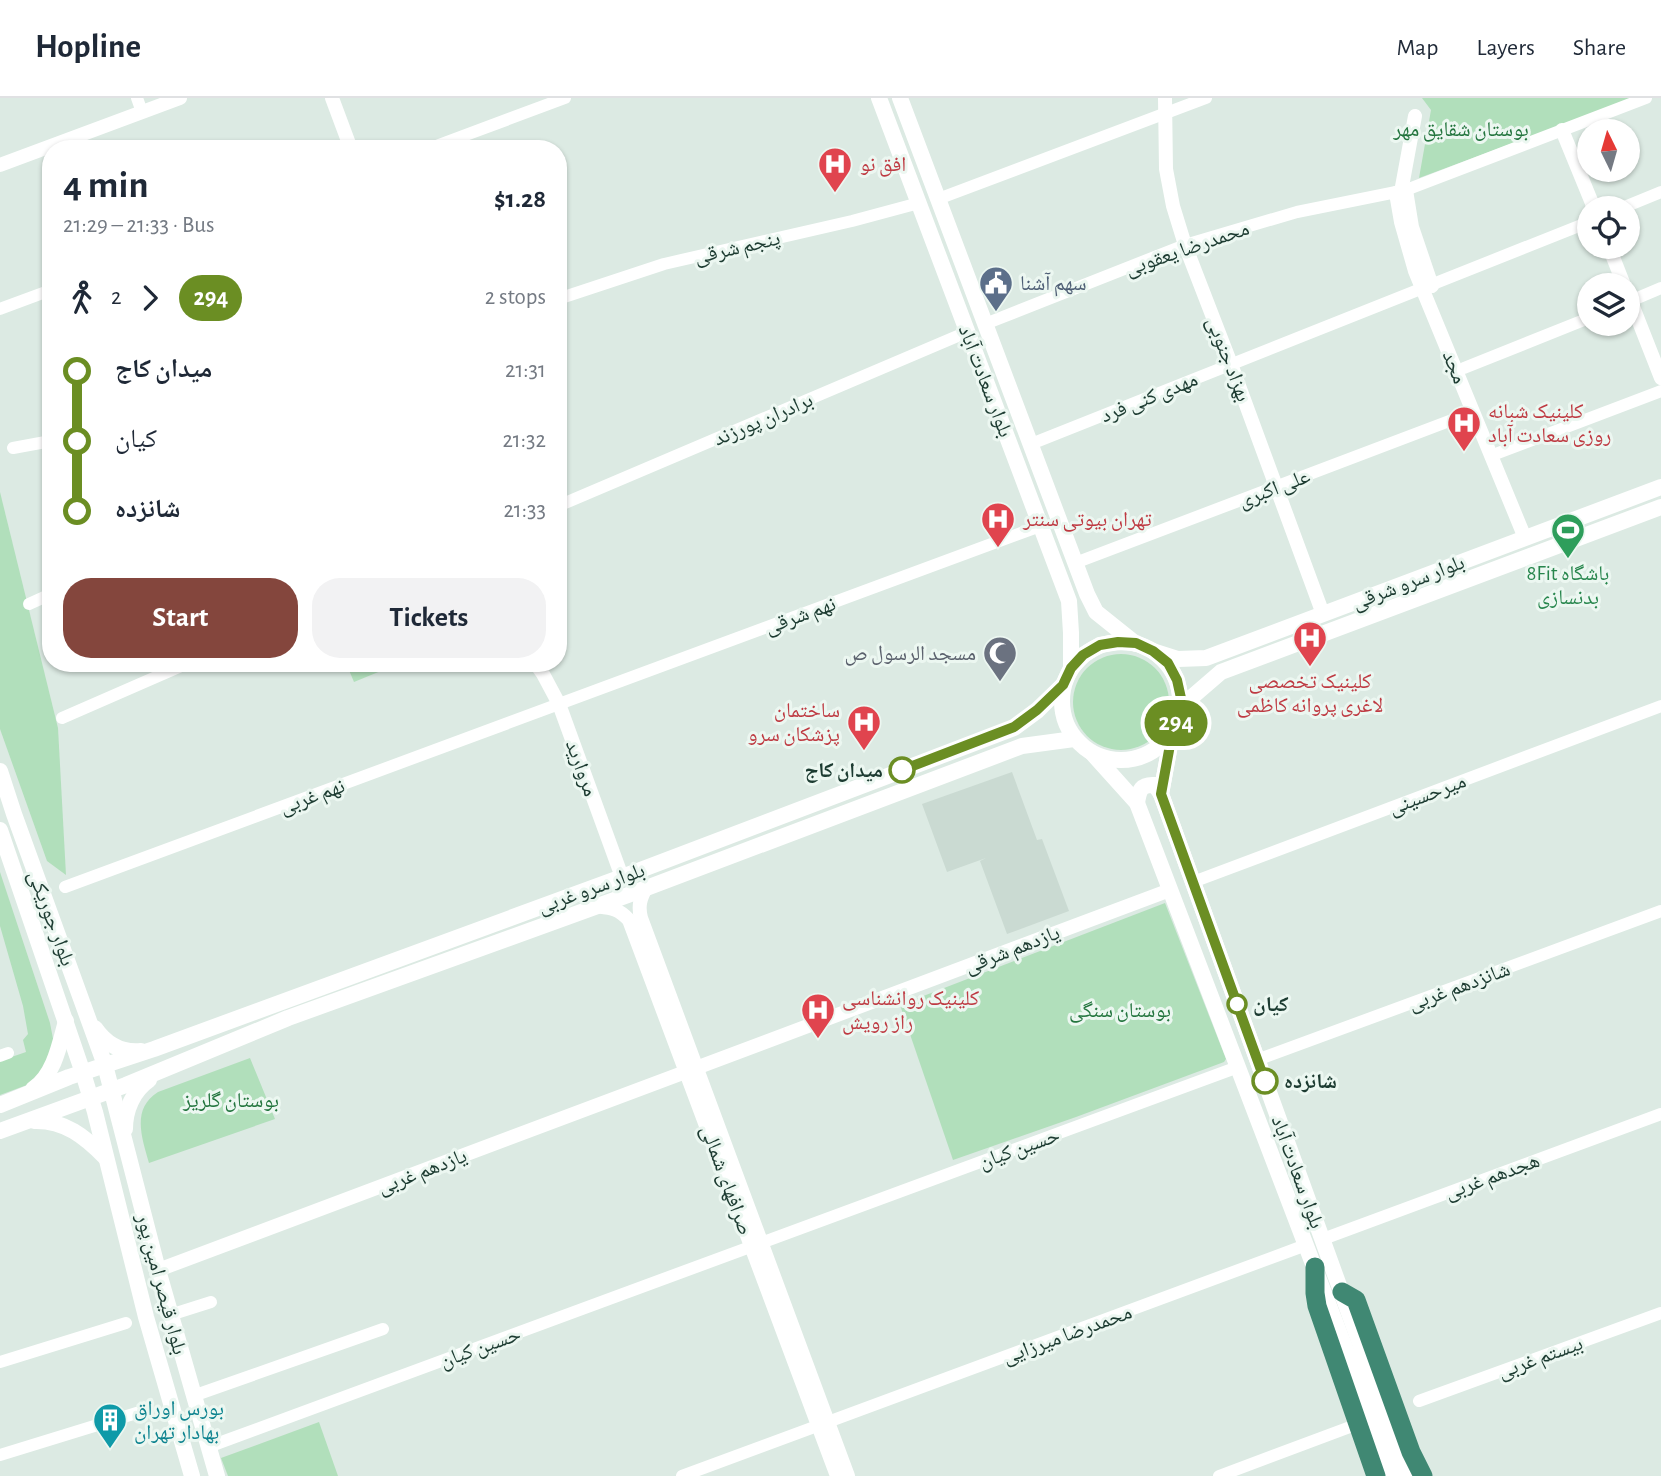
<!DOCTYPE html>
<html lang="en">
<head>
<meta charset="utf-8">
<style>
  body { margin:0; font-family:"Alegreya Sans","Noto Naskh Arabic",sans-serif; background:#f2f2f3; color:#1f2937; height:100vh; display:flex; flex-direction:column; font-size:26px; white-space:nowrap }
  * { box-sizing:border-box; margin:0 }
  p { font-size:23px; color:#747a83 }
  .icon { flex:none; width:38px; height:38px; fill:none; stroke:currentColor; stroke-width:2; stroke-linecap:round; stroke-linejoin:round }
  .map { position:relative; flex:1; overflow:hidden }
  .panel { position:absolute; left:42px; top:42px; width:525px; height:532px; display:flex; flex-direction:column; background:#fff; border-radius:28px; box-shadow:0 2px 5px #0004 }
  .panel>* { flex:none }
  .badge { padding:0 14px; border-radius:23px; font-size:24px; line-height:46px }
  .needle { width:46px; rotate:355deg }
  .buttons { position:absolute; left:1577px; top:21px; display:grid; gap:14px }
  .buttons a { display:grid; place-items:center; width:63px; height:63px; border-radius:50%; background:#fff; box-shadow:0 2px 5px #0004; font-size:35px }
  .map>.badge { position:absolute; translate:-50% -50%; box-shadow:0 0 0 4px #fff }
  .legs { display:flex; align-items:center; gap:10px; height:77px; padding:0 21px; font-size:23px }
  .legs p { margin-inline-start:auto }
  .headline { display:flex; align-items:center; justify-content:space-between; height:119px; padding:0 21px }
  h1 { font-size:38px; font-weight:700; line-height:52px }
  .primary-button { display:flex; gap:14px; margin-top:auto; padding:14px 21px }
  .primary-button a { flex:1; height:80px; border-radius:28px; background:#84463d; color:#fff; font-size:28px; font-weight:700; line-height:80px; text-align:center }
  .primary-button a+a { background:#f2f2f3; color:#1f2937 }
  ul { padding:0 21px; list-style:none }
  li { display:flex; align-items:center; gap:24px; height:70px; font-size:26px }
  li i { display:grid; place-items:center; width:10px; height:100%; margin:0 9px; background:currentColor }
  li i::after { content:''; width:18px; height:18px; margin:-9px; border:5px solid; border-radius:50%; background:#fff }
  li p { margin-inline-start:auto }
  li:first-child i { background:linear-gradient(#0000 50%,currentColor 0) }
  li:last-child i { background:linear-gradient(currentColor 50%,#0000 0) }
  header { display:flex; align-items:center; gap:42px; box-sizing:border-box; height:98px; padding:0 35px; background:#fff; border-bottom:2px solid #e0e1e3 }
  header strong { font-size:33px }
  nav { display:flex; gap:38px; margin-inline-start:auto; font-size:24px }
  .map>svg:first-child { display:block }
  .built { fill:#cadad2 }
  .green { fill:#b1dfbb }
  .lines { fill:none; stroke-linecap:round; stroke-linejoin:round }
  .minor { stroke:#fff; stroke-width:12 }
  .tertiary { stroke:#fff; stroke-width:14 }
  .secondary { stroke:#fff; stroke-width:16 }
  .trunk { stroke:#408873; stroke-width:19 }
  .line-1-casing { stroke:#fff; stroke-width:16 }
  .line-1 { stroke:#6b8e23; stroke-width:10 }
  .stop-1-dot { fill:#fff; stroke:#6b8e23; stroke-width:3.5 }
  .labels { text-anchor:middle; stroke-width:6; stroke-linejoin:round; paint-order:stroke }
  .park-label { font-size:21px; fill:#23753e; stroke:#ecf7f1 }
  .health-label { font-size:21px; fill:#be3a42; stroke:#ecf7f1; text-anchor:start }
  .street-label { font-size:21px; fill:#1c3b31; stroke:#ecf7f1 }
  .service-label { font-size:21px; fill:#4e5e75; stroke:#ecf7f1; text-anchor:start }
  .leisure-label { font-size:21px; fill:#27864d; stroke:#ecf7f1 }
  .worship-label { font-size:21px; fill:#5b616d; stroke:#ecf7f1; text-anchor:end }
  .stop-label { font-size:21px; font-weight:bold; fill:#1c3b31; stroke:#ecf7f1; text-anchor:start }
  .culture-label { font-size:21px; fill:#0d838f; stroke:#ecf7f1; text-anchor:start }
</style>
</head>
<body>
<header>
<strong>Hopline</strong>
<nav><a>Map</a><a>Layers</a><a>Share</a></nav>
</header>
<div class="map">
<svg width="1661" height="1378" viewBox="0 0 1661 1378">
  <rect width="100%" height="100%" fill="#dceae3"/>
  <polygon class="built" points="1012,674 1037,742 1042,741 1069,813 1007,836 980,763 986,760 947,774 922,706"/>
  <g class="green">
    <polygon points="1422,0 1635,0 1419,80 1431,12"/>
    <polygon points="0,394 58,630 66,777 47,763 0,631"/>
    <circle cx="1121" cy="604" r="48"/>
    <polygon points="346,565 392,565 393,568 354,584"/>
    <polygon points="0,774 50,925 54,946 51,955 35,984 0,997 0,963 26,954 23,942 28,936 23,908 0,828"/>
    <polygon points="1165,805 1226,961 1224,964 1076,1019 953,1062 900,907"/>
    <path d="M250 960 275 1021 149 1065C142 1040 131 1011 158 994Z"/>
    <polygon points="319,1324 338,1378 228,1378 221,1360"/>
  </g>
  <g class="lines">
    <g class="minor">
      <polyline points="137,0 142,14"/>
      <polyline points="428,51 565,0"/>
      <polyline points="938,101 1206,0"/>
      <polyline points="1622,110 1661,94"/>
      <polyline points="558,201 664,166 852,123 919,105"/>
      <polyline points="1628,204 1661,190"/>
      <polyline points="0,211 51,192"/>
      <polyline points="985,226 1185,147 1297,114 1406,92 1646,0"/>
      <polyline points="1464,270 1589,220"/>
      <polyline points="1031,346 1589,124"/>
      <polyline points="13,350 51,343"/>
      <polyline points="1498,355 1661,293"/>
      <polyline points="558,408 967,234"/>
      <polyline points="1075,465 1473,314"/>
      <polyline points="29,506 51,496"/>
      <polyline points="62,620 188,565"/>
      <polyline points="1193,784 1661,608"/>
      <polyline points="65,789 1040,428"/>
      <polyline points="0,958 8,955"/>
      <polyline points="1257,962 1661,813"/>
      <polyline points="1323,1141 1661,1016"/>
      <polyline points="170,1217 211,1204"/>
      <polyline points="0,1264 126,1225"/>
      <polyline points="193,1298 383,1231"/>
      <polyline points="1419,1303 1661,1215"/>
      <polyline points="208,1349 1238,969"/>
      <polyline points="0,1357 143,1313"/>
      <polyline points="682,1378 1306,1147"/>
      <polyline points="1219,1378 1350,1329"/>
    </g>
    <g class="tertiary">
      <polyline points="332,0 351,51"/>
      <polyline points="1165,0 1166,71 1173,108 1185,147 1231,266 1323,516"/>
      <polyline points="1562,32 1594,110"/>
      <polyline points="0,67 180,0"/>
      <polyline points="1406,92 1412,129 1432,188"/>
      <polyline points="1401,94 1415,18"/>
      <polyline points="1396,95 1401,124 1415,173 1525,440"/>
      <polyline points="1609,149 1624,187"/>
      <polyline points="1628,196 1661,280"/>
      <polyline points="535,565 543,576 559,606 622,779"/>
      <path d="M646 790C640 801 638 808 641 820L848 1378"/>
      <path d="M596 808C611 810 618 810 629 822L837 1378"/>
      <polyline points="158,1172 1170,792"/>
    </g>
    <g class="secondary">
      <polyline points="879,0 1069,503 1071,535 1071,570"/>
      <polyline points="900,0 1087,496 1096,514 1136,546"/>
      <circle cx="1121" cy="603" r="59"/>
      <polyline points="1153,553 1178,561 1206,560 1661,389"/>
      <polyline points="1179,618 1192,599 1221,574 1661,409"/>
      <polyline points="1172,636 1161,696 1408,1378"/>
      <polyline points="1092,655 1137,705 1394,1378"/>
      <polyline points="0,673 14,716 105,967 158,1172 217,1378"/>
      <path d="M1137 705C1139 692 1141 686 1155 687L1161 696"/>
      <polyline points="0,732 83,975 95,1014 146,1219 192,1378"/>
      <path d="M95 930C106 946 121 955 141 953"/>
      <path d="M33 991C54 978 60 945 66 923"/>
      <polyline points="0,1007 69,979 154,951 622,779 1014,630 1037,613 1063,587"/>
      <path d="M34 1023C65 1022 85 1039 105 1059"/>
      <path d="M125 1031C125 1012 133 993 149 982"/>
      <polyline points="0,1033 126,987 288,920 628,797 1022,648 1074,641"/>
    </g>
    <g class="trunk">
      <polyline points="1315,1169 1315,1195 1317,1208 1376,1378"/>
      <polyline points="1342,1194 1356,1202 1411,1354 1423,1378"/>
    </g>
  </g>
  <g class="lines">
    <g class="line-1-casing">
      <polyline id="line-1" points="902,672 1014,629 1037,612 1063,587 1071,570 1083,557 1100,547 1118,544 1136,545 1153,553 1168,565 1177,582 1181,600 1179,618 1172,636 1161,696 1265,983"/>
    </g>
    <use href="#line-1" class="line-1"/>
  </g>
  <defs>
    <g id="hospital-pin" transform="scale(1.75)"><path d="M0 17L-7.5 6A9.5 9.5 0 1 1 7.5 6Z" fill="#e0444e" stroke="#ecf7f1"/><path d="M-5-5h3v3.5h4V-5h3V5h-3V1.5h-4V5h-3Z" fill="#fff"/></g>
    <g id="civic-pin" transform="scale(1.75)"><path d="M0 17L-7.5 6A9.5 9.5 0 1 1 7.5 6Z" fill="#5c6f8a" stroke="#ecf7f1"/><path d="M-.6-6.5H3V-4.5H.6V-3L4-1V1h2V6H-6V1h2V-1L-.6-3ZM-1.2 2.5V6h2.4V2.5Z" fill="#fff"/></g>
    <g id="stadium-pin" transform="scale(1.75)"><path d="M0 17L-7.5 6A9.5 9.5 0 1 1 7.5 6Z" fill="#2e9e5b" stroke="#ecf7f1"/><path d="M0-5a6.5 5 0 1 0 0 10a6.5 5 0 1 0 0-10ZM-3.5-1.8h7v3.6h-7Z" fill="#fff"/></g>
    <g id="mosque-pin" transform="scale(1.75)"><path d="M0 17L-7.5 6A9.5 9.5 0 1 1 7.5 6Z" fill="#6b7280" stroke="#ecf7f1"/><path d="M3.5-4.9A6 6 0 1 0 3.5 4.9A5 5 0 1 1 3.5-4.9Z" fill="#fff"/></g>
    <g id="building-pin" transform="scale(1.75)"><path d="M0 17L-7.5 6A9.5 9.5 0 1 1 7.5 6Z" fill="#0f9aa8" stroke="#ecf7f1"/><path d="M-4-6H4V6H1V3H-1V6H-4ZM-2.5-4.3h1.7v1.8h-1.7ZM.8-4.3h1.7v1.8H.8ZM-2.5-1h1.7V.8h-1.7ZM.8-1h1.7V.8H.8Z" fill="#fff"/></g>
  </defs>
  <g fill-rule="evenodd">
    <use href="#hospital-pin" x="835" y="66"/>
    <use href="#civic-pin" x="996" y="185"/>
    <use href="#hospital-pin" x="1464" y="325"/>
    <use href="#hospital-pin" x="998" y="421"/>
    <use href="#stadium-pin" x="1568" y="432"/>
    <use href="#hospital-pin" x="1310" y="540"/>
    <use href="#mosque-pin" x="1000" y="555"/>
    <use href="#hospital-pin" x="864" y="624"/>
    <use href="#hospital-pin" x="818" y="912"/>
    <use href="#building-pin" x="110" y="1322"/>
  </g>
  <g class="stop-1-dot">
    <circle cx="902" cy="672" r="12"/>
    <circle cx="1237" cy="906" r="9"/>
    <circle cx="1265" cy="983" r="12"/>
  </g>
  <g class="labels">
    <g class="park-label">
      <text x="1461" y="38">بوستان شقایق مهر</text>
      <text x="1120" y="919">بوستان سنگی</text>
      <text x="231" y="1009">بوستان گلریز</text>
    </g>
    <g class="health-label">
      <text x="860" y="73">افق نو</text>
      <text x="1488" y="320">کلینیک شبانه<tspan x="1488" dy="24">روزی سعادت آباد</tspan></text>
      <text x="1023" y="428">تهران بیوتی سنتر</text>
      <text x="1310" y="590" text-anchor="middle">کلینیک تخصصی<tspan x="1310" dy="24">لاغری پروانه کاظمی</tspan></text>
      <text x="840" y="619" text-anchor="end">ساختمان<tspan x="840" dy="24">پزشکان سرو</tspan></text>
      <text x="842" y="907">کلینیک روانشناسی<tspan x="842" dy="24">راز رویش</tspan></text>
    </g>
    <g class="street-label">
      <text transform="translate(737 149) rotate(-13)" y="7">پنجم شرقی</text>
      <text transform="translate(1187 150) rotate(-19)" y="7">محمدرضا یعقوبی</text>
      <text transform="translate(1229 261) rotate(69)" y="7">بهزاد جنوبی</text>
      <text transform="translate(1455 269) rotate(68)" y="7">مجد</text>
      <text transform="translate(986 283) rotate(69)" y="7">بلوار سعادت آباد</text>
      <text transform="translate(1149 299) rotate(-22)" y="7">مهدی کنی فرد</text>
      <text transform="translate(763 321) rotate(-23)" y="7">برادران پورزند</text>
      <text transform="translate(1274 390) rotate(-21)" y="7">علی اکبری</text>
      <text transform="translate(1408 484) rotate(-21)" y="7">بلوار سرو شرقی</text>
      <text transform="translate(800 517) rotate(-20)" y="7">نهم شرقی</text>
      <text transform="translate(582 670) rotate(70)" y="7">مروارید</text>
      <text transform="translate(1427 696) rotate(-21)" y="7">میرحسینی</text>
      <text transform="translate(312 698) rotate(-20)" y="7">نهم غربی</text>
      <text transform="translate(591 790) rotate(-20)" y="7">بلوار سرو غربی</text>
      <text transform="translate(52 820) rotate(70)" y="7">بلوار جوریکی</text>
      <text transform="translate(1012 851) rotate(-21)" y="7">یازدهم شرقی</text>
      <text transform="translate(1459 888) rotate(-20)" y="7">شانزدهم غربی</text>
      <text transform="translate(1019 1050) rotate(-20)" y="7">حسین کیان</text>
      <text transform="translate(422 1073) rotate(-21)" y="7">یازدهم غربی</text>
      <text transform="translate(1298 1074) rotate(70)" y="7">بلوار سعادت آباد</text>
      <text transform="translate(1492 1078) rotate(-20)" y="7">هجدهم غربی</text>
      <text transform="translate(727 1082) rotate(70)" y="7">صرافهای شمالی</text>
      <text transform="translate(162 1186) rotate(75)" y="7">بلوار قیصر امین پور</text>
      <text transform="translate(1067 1236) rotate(-20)" y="7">محمدرضا میرزایی</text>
      <text transform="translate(480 1249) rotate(-20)" y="7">حسین کیان</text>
      <text transform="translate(1540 1259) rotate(-20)" y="7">بیستم غربی</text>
    </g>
    <g class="service-label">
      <text x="1020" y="192">سهم آشنا</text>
    </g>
    <g class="leisure-label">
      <text x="1568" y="482">8Fit باشگاه<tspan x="1568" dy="24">بدنسازی</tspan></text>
    </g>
    <g class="worship-label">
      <text x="976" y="562">مسجد الرسول ص</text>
    </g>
    <g class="stop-label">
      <text x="883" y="679" text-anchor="end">میدان کاج</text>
      <text x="1253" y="913">کیان</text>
      <text x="1284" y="990">شانزده</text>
    </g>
    <g class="culture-label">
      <text x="134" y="1317">بورس اوراق<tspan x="134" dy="24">بهادار تهران</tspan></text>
    </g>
  </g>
</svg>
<div class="buttons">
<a><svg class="needle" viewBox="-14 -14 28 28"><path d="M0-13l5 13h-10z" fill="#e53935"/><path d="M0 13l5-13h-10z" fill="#747a83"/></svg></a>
<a><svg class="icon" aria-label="locate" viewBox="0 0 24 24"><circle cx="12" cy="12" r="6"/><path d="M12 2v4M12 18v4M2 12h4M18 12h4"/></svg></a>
<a><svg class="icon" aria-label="layers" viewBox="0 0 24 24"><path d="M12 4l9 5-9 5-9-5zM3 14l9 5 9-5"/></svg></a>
</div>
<b class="badge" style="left:1176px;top:625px;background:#6b8e23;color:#fff">294</b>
<section class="panel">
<div class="headline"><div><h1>4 min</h1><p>21:29 – 21:33 · Bus</p></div><b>$1.28</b></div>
<div class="legs"><svg class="icon" aria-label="walk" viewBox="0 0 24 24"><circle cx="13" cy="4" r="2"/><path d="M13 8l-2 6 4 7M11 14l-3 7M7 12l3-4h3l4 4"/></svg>2<svg class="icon" aria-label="forward" viewBox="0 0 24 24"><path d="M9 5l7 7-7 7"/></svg><b class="badge" style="background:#6b8e23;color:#fff">294</b><p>2 stops</p></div>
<ul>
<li><i style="color:#6b8e23"></i><b>میدان کاج</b><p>21:31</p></li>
<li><i style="color:#6b8e23"></i><span>کیان</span><p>21:32</p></li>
<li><i style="color:#6b8e23"></i><b>شانزده</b><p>21:33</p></li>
</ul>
<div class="primary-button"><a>Start</a><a>Tickets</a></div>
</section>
</div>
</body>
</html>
